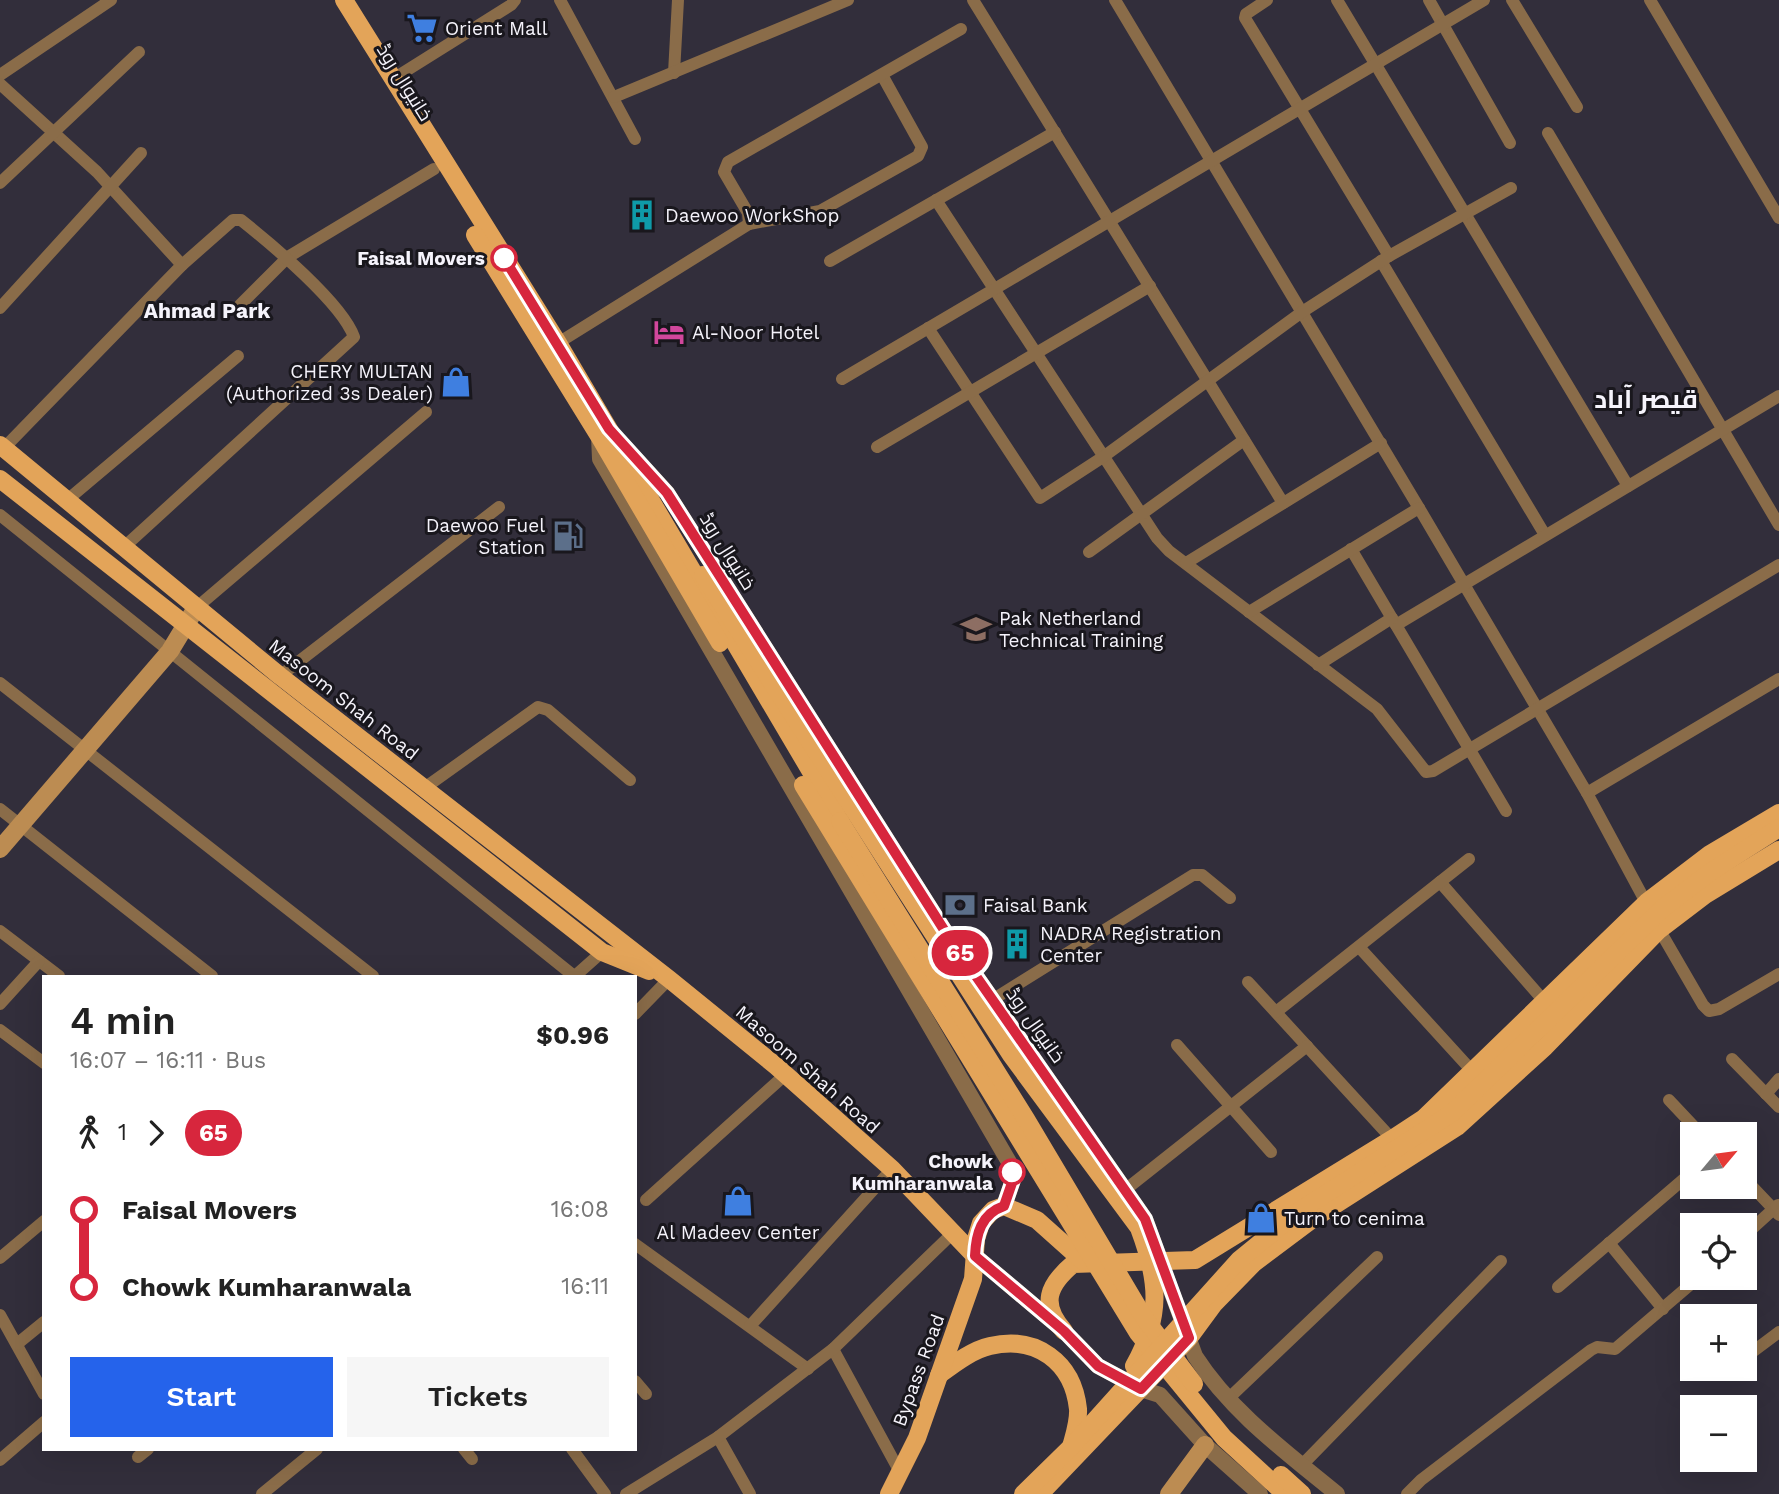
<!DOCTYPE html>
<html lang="en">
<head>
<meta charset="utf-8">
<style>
  body { margin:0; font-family:"Work Sans",Cairo,sans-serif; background:#f6f6f6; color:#222; height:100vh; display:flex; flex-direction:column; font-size:26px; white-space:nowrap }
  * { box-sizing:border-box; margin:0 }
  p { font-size:23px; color:#767676 }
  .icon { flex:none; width:38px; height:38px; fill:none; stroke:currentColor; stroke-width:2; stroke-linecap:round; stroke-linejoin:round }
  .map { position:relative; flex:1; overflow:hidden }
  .details { position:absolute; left:42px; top:975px; width:595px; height:476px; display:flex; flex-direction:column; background:#fff; border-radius:0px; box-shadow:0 7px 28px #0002 }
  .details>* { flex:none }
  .badge { padding:0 14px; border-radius:23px; font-size:24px; line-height:46px }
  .needle { width:46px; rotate:61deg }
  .controls { position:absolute; left:1680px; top:1122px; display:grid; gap:14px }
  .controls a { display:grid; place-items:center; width:77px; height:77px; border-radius:0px; background:#fff; box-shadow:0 7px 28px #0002; font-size:35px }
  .map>.badge { position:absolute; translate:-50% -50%; box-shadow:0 0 0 4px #fff }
  .legs { display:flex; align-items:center; gap:10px; height:77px; padding:0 28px; font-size:23px }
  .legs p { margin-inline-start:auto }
  .overview { display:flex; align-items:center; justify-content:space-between; height:119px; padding:0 28px }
  h1 { font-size:38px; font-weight:600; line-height:52px }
  .button { display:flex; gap:14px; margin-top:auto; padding:14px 28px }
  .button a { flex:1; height:80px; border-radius:0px; background:#2563eb; color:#fff; font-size:28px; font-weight:600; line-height:80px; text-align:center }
  .button a+a { background:#f6f6f6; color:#222 }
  ul { padding:0 28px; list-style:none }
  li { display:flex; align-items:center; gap:24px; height:77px; font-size:26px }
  li i { display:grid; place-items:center; width:10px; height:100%; margin:0 9px; background:currentColor }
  li i::after { content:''; width:18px; height:18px; margin:-9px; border:5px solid; border-radius:50%; background:#fff }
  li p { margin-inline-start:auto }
  li:first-child i { background:linear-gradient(#0000 50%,currentColor 0) }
  li:last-child i { background:linear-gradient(currentColor 50%,#0000 0) }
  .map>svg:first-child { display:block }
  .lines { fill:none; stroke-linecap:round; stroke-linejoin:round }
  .minor { stroke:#8a6c49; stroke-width:12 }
  .tertiary { stroke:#8a6c49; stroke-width:16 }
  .secondary { stroke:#bc8c52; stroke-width:18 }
  .primary { stroke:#e3a459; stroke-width:18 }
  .primary-bridge { stroke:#e3a459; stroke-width:18 }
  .line-1-casing { stroke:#fff; stroke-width:16 }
  .line-1 { stroke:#d7263d; stroke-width:10 }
  .stop-1-dot { fill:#fff; stroke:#d7263d; stroke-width:3.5 }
  .labels { text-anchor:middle; stroke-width:6; stroke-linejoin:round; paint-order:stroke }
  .poi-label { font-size:19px; fill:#f5f3fb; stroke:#19171d; text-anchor:start }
  .street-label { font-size:19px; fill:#f5f3fb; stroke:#19171d }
  .stop-label { font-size:19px; font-weight:bold; fill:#f5f3fb; stroke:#19171d; text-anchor:end }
  .neighbourhood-label { font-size:21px; font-weight:bold; fill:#f5f3fb; stroke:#19171d }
  .district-label { font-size:26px; font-weight:bold; fill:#f5f3fb; stroke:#19171d }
</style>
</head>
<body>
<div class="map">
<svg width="1779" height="1494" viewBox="0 0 1779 1494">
  <rect width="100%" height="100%" fill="#322e3b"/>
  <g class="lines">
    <g class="minor">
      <polyline points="560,0 635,139"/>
      <polyline points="973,0 1283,503"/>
      <polyline points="1115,0 1419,508 1587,793 1649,908"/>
      <polyline points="1267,0 1246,14 1245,18 1389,256"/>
      <polyline points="1337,0 1628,486"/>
      <polyline points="1429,0 1510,143"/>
      <polyline points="1512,0 1577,107"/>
      <polyline points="1650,0 1779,218"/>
      <polyline points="674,73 678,0"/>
      <polyline points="0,75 111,0"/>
      <polyline points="393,79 511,5 515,0"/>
      <polyline points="0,84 97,172 182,265"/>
      <polyline points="614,97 848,0"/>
      <polyline points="1548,133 1779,525"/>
      <polyline points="0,183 139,52"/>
      <polyline points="936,200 1157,538 1169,551 1377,709 1426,772 1433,771 1779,565"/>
      <polyline points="749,224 820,211 918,156 922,147 882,75"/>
      <polyline points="830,261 1055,132"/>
      <polyline points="1381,261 1545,535"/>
      <polyline points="240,305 288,257 434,169"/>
      <polyline points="0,308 141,153"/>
      <polyline points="928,328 1040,498 1103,457 1302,312 1389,256 1511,188"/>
      <polyline points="558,343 749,224 748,213 724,172 728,162 961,29"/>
      <polyline points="842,379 1484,0"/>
      <polyline points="877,447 1150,286"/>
      <path d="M4 448 182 265 233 220H241C270 243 342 303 354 337L123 548"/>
      <polyline points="66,501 238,356"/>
      <polyline points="0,515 574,976"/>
      <polyline points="1351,549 1506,811"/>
      <polyline points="1089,552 1244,440"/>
      <polyline points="1186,563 1381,443"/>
      <polyline points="196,608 426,412"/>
      <polyline points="1249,612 1419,508"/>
      <polyline points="1396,625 1779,396"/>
      <polyline points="1318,665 1392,618"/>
      <polyline points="280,676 499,507"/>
      <polyline points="0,683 373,976"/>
      <polyline points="423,789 538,707 548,710 630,780"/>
      <polyline points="1587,793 1779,679"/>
      <polyline points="0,809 212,976"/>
      <polyline points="1440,882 1544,1001"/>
      <polyline points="1656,924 1703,1005 1709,1011 1719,1009 1779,974"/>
      <polyline points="0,931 59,976"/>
      <polyline points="1359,947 1473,1072"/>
      <polyline points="575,976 602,952"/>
      <polyline points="1248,982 1392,1139"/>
      <polyline points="992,1000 1193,875 1202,875 1230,898"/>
      <polyline points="0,1004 39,961"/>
      <polyline points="1276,1012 1469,859"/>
      <polyline points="635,1014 669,979"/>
      <polyline points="0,1030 44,1063"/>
      <polyline points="1177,1045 1271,1152"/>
      <polyline points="1732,1059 1779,1107"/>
      <polyline points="1766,1094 1779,1079"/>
      <polyline points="1669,1100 1701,1134"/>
      <polyline points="1745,1179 1779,1215"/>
      <polyline points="1125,1190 1307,1046"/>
      <polyline points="646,1200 785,1075"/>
      <polyline points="1745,1235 1778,1205"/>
      <polyline points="1609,1243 1663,1309"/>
      <polyline points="635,1244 808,1369"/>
      <polyline points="0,1258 44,1221"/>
      <polyline points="1558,1287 1692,1172"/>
      <polyline points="0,1315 44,1394"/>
      <polyline points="750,1326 892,1169"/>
      <polyline points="17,1344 44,1322"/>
      <polyline points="833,1349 901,1474"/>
      <polyline points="1751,1353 1779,1332"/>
      <polyline points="635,1381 646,1394"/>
      <polyline points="1229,1398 1377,1257"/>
      <polyline points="718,1437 750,1494"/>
      <polyline points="464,1449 472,1459"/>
      <polyline points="572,1449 605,1494"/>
      <polyline points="138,1457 148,1449"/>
      <polyline points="0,1460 44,1422"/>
      <polyline points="1302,1465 1501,1261"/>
      <polyline points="262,1494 317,1449"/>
      <polyline points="626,1494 718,1437 833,1349 955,1231"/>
      <polyline points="1407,1494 1421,1480 1591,1350 1597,1347 1615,1349 1698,1278"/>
    </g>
    <g class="tertiary">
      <polyline points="599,436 600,459 1009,1162 1013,1180 1004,1206"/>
      <path d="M623 445 667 493 946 933 1145 1219 1195 1356C1231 1412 1286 1452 1337 1494"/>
      <polyline points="975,1256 1064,1331 1098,1366 1141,1389 1160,1395 1205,1445 1260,1494"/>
    </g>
    <g class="secondary">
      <polyline points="0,849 170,651 196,608"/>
      <polyline points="1169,1494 1205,1445"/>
    </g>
    <g class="primary">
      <polyline points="344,0 558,343 840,821"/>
      <polyline points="475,235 599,436 720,643"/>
      <polyline points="0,445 280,676 669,979 776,1066 892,1169 975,1256"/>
      <polyline points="0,479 602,952 649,971"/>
      <path d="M1064 1331C1040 1304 1048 1285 1073 1264L1195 1260 1392 1139 1424 1118 1647 902 1710 854 1779 813"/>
      <path d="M939 1375C954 1364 972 1350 990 1346 1036 1335 1073 1362 1078 1409 1079 1423 1073 1438 1070 1451"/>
      <polyline points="889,1494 917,1438 973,1279 976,1239 981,1223 993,1210 1004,1206 1037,1220 1084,1262"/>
      <polyline points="1040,1494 1189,1338 1214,1304 1254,1263 1310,1221 1457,1127 1545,1047 1659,930 1705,895 1779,850"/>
    </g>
    <g class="primary-bridge">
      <path d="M703 575 1011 1055 1139 1228C1159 1281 1162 1316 1134 1366"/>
      <polyline points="803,785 1138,1333 1224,1438 1285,1494"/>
      <polyline points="840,821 1026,1119 1145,1319 1194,1384"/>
      <polyline points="1281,1475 1302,1494"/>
      <polyline points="1023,1494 1070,1448 1239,1260 1299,1211 1452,1113 1662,909 1709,873 1779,828"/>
    </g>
  </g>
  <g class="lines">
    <g class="line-1-casing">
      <path id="line-1" d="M504 258 609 429 667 493 946 933 1145 1219 1189 1338 1141 1389 1098 1366 1064 1331 975 1256C976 1234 981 1214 1004 1206L1013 1180 1012 1172"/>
    </g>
    <use href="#line-1" class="line-1"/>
  </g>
  <defs>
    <g id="supermarket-bare" transform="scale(2.415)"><path d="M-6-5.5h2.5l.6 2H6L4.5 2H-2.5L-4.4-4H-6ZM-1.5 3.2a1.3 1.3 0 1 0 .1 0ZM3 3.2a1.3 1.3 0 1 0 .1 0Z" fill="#3f7fe0" stroke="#19171d" stroke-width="2.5" paint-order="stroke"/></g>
    <g id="building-bare" transform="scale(2.415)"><path d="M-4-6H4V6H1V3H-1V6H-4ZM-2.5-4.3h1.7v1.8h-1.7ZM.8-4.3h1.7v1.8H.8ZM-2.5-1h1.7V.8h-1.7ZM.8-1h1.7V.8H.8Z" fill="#0f9aa8" stroke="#19171d" stroke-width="2.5" paint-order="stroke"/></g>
    <g id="hotel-bare" transform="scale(2.415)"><path d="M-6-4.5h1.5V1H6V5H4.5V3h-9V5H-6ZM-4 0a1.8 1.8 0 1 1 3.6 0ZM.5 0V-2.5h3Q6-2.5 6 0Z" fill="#d1479c" stroke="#19171d" stroke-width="2.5" paint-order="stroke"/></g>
    <g id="shop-bare" transform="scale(2.415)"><path d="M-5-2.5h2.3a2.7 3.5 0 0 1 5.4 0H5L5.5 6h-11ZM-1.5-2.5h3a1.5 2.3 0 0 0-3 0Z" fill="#3f7fe0" stroke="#19171d" stroke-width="2.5" paint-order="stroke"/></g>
    <g id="fuel-bare" transform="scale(2.415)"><path d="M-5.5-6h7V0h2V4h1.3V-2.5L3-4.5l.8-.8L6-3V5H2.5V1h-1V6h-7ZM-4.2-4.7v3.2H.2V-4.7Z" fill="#5c6f8a" stroke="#19171d" stroke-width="2.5" paint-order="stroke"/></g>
    <g id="school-bare" transform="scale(2.415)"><path d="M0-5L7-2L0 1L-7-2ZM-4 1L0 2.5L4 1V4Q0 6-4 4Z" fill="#8d6e63" stroke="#19171d" stroke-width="2.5" paint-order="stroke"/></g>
    <g id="bank-bare" transform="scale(2.415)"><path d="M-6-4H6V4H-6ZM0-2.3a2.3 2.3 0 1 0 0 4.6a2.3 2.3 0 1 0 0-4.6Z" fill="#5c6f8a" stroke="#19171d" stroke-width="2.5" paint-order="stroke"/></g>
  </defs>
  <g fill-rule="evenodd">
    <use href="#supermarket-bare" x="422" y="28"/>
    <use href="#building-bare" x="642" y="215"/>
    <use href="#hotel-bare" x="669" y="332"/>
    <use href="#shop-bare" x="456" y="382"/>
    <use href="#fuel-bare" x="568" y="536"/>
    <use href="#school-bare" x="976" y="629"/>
    <use href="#bank-bare" x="960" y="905"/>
    <use href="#building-bare" x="1017" y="944"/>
    <use href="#shop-bare" x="738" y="1201"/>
    <use href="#shop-bare" x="1261" y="1218"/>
  </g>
  <g class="stop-1-dot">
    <circle cx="504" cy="258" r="12"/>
    <circle cx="1012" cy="1172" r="12"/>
  </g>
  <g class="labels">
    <g class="poi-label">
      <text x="445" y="35">Orient Mall</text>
      <text x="665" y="222">Daewoo WorkShop</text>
      <text x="692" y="339">Al-Noor Hotel</text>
      <text x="433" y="378" text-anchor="end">CHERY MULTAN<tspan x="433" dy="22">(Authorized 3s Dealer)</tspan></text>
      <text x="545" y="532" text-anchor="end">Daewoo Fuel<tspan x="545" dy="22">Station</tspan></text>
      <text x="999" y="625">Pak Netherland<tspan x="999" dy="22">Technical Training</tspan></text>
      <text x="983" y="912">Faisal Bank</text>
      <text x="1040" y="940">NADRA Registration<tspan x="1040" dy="22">Center</tspan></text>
      <text x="1284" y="1225">Turn to cenima</text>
      <text x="738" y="1239" text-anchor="middle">Al Madeev Center</text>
    </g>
    <g class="street-label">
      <text transform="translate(405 82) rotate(58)" y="7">خانیوال روڈ</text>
      <text transform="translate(728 551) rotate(58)" y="7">خانیوال روڈ</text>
      <text transform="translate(344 699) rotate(38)" y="7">Masoom Shah Road</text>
      <text transform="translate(1036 1025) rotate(55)" y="7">خانیوال روڈ</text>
      <text transform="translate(808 1069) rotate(41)" y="7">Masoom Shah Road</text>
      <text transform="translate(918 1370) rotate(-70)" y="7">Bypass Road</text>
    </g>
    <g class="stop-label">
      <text x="485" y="265">Faisal Movers</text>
      <text x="993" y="1168">Chowk<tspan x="993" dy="22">Kumharanwala</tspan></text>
    </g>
    <g class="neighbourhood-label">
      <text x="207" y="318">Ahmad Park</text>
    </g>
    <g class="district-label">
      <text x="1646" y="408">قیصر آباد</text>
    </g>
  </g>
</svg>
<div class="controls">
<a><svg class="needle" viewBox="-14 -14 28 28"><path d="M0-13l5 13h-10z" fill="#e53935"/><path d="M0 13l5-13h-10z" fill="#767676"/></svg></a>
<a><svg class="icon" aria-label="locate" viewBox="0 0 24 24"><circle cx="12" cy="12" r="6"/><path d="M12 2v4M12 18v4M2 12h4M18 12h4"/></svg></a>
<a>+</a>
<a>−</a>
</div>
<b class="badge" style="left:960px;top:953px;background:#d7263d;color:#fff">65</b>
<section class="details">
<div class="overview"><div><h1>4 min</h1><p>16:07 – 16:11 · Bus</p></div><b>$0.96</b></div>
<div class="legs"><svg class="icon" aria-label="walk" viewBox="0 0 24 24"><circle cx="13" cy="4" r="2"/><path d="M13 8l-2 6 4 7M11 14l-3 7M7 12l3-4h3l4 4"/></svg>1<svg class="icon" aria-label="forward" viewBox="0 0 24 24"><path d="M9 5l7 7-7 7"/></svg><b class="badge" style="background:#d7263d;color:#fff">65</b></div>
<ul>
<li><i style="color:#d7263d"></i><b>Faisal Movers</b><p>16:08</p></li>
<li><i style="color:#d7263d"></i><b>Chowk Kumharanwala</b><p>16:11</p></li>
</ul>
<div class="button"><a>Start</a><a>Tickets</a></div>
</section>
</div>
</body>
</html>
